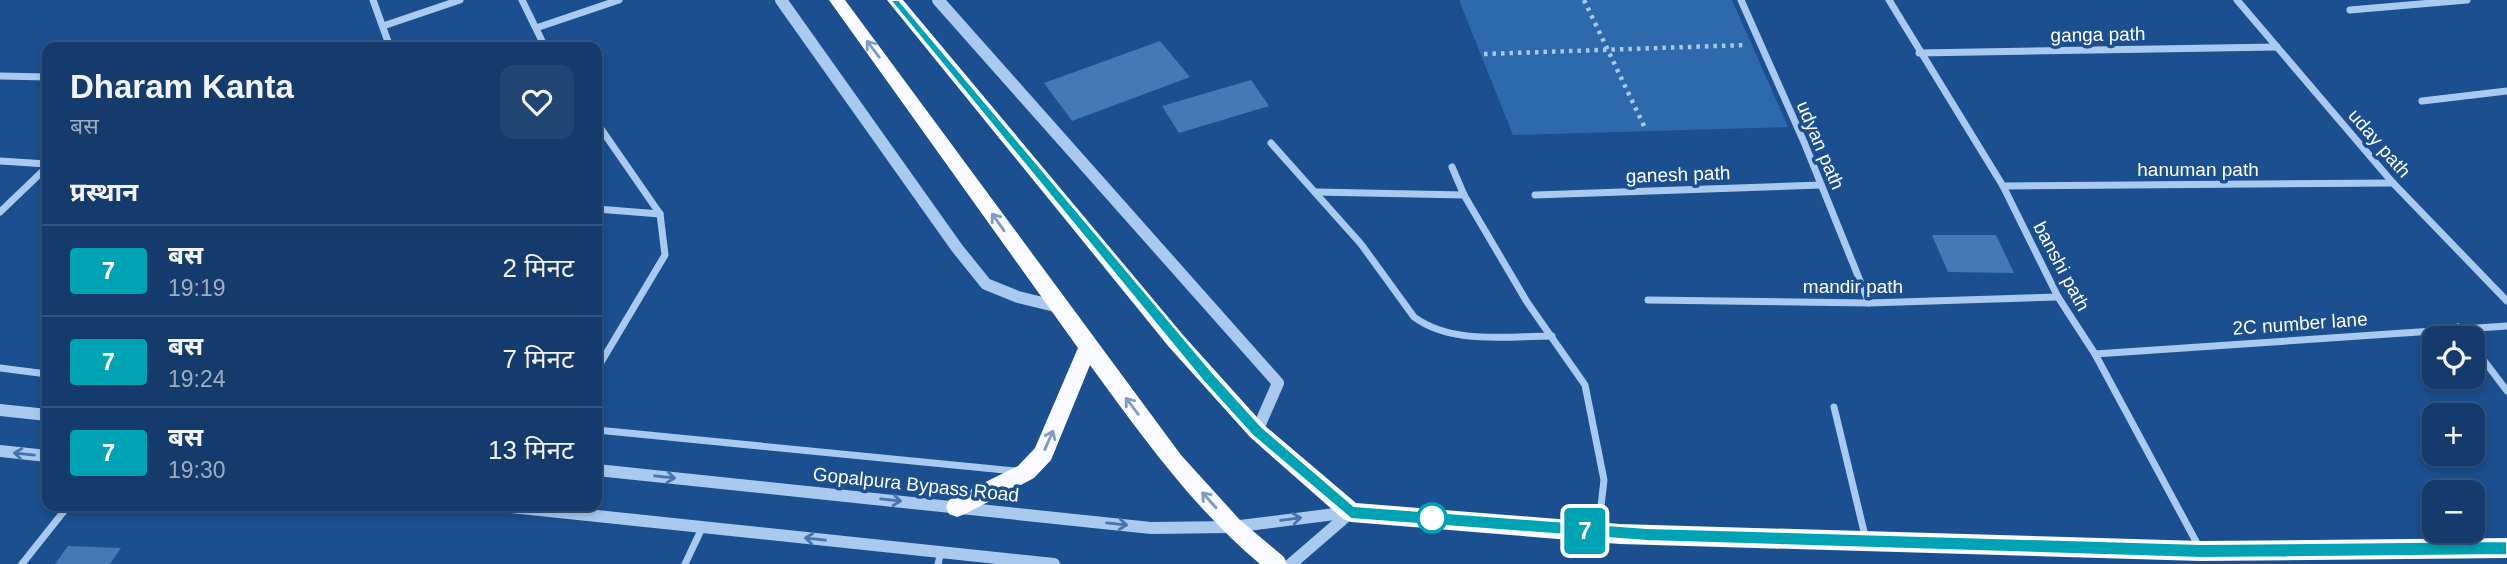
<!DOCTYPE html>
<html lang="hi">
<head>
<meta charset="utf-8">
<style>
  body { margin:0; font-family:Helvetica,"Noto Sans Devanagari",sans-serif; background:#214673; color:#f1f3f6; height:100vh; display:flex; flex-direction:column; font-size:26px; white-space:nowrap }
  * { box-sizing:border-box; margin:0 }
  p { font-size:23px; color:#9dadc1 }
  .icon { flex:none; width:38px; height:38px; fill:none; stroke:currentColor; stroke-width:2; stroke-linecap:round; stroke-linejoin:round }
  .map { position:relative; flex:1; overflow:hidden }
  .side { position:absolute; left:42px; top:42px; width:560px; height:469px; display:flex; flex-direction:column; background:#143b6b; border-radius:14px; box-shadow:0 4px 10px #0003,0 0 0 2px #33557e }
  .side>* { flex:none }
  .badge { padding:0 14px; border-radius:5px; font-size:24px; line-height:46px }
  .tools { position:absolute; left:2422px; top:326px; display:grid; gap:14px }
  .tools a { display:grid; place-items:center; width:63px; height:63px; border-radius:14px; background:#143b6b; box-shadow:0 4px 10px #0003,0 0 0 2px #33557e; font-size:35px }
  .map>.badge { position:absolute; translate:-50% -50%; box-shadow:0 0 0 4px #fff }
  h2 { padding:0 28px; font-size:26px; line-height:63px }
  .round { display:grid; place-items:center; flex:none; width:74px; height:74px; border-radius:14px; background:#214673 }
  .summary { display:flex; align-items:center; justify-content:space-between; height:119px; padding:0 28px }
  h1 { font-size:33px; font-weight:600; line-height:52px }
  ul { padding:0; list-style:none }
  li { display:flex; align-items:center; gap:21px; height:91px; padding:0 28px; border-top:2px solid #33557e }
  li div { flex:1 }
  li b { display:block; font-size:26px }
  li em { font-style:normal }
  li .badge { min-width:77px; font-weight:700; text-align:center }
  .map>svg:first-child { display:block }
  .green { fill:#2e69ad }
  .building { fill:#4478b7 }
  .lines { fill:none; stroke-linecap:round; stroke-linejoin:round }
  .path { stroke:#a9c9ee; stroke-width:4.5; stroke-dasharray:3.5 5; stroke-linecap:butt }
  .minor { stroke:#a9c9ee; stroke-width:7 }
  .tertiary { stroke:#a9c9ee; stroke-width:12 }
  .trunk { fill:#f8faff; fill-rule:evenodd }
  .oneway { stroke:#7e9cc1 }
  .oneway2 { stroke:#4674ac }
  .line { fill:#00a3b4; stroke:#fff; stroke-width:2 }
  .stop-dot { fill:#fff; stroke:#00a3b4; stroke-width:3.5 }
  .labels { text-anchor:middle; stroke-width:7; stroke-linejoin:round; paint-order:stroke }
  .street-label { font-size:19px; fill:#fff; stroke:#1b4f8f }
</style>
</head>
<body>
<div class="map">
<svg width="2507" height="564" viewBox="0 0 2507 564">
  <rect width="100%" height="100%" fill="#1b4f8f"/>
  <polygon class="green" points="1459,0 1732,0 1788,127 1513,135"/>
  <g class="building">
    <polygon points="1160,41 1190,77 1072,121 1044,83"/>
    <polygon points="1251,80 1269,106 1179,133 1162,106"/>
    <polygon points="1932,235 1996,235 2014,273 1948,272"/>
    <polygon points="68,546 121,548 110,564 55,564"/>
  </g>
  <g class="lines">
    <g class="path">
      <polyline points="1584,0 1645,128"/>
      <polyline points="1484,54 1746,45"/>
    </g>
    <g class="minor">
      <polyline points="373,0 390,47"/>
      <polyline points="522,0 545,47"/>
      <polyline points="1741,0 1804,142 1869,303"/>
      <polyline points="1889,0 2003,186 2058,297 2095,354 2199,547"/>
      <polyline points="2237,0 2393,183 2507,301"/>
      <polyline points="2350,10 2467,0"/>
      <polyline points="383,26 460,0"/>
      <polyline points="536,28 619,0"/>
      <polyline points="1919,53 2277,47"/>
      <polyline points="0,76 47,77"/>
      <polyline points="2422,101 2507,91"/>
      <polyline points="597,123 660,214 665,255 597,369"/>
      <path d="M1271 143 1361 244 1414 317C1452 345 1507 336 1552 336"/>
      <polyline points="0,161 47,164"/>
      <polyline points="1452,167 1464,195 1527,302 1585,385 1604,480 1598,532"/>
      <polyline points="2003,186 2393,183"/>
      <polyline points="1315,192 1464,195"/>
      <polyline points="1535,195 1821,185"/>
      <polyline points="597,209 660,214"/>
      <polyline points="0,212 47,167"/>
      <polyline points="1648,300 1869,303 2058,297"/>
      <polyline points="2458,327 2466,338"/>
      <polyline points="2473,346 2507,391"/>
      <polyline points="2095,354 2507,326"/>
      <polyline points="0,368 47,374"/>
      <polyline points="1834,407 1866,540"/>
      <polyline points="597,430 1015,471"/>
      <polyline points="22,564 68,506"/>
      <polyline points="685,564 702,528"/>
      <polyline points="938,564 941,552"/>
    </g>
    <g class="tertiary">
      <polyline points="781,0 957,248 986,284 1018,297 1059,307"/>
      <polyline points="938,0 1278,383 1257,431"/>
      <polyline points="0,410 47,415"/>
      <polyline points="0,451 47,456"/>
      <polyline points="597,470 1151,528 1232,527 1351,512"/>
      <polyline points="502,506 1054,564"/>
      <polyline points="1291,564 1350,513"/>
    </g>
    <g class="trunk">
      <path d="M829 0H845L1181 455 1240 520 1284 557 1287 564H1260C1192 507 1142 436 1090 365L1051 460 1034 478 965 514 957 517 949 514 946 507 949 500 1018 466 1035 448 1078 348Z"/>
      <polygon points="887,0 903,0 1183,335 1264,425 1356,503 1620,524 2201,541 2507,538 2507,558 2201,561 1620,544 1351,522 1343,519 1250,437 1169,347"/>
    </g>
  </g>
  <defs><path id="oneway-shaft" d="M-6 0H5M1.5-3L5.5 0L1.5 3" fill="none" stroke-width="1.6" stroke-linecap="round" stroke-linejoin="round" transform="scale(1.75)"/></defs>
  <g class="oneway">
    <use href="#oneway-shaft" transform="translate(873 49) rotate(-127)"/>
    <use href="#oneway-shaft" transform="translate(998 222) rotate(-125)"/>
    <use href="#oneway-shaft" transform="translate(1132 406) rotate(-127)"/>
    <use href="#oneway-shaft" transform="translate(1049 440) rotate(-66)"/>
    <use href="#oneway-shaft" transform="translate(1209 500) rotate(-132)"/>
  </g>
  <g class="oneway2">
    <use href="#oneway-shaft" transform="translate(24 454) rotate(-174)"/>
    <use href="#oneway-shaft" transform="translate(665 477) rotate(6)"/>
    <use href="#oneway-shaft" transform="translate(891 500) rotate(6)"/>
    <use href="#oneway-shaft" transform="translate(1291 519) rotate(-7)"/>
    <use href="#oneway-shaft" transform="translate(1117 524) rotate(6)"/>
    <use href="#oneway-shaft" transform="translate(815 539) rotate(-174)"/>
  </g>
  <polygon class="line" points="890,0 899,0 1213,373 1262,427 1354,506 1647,528 2201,544 2507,541 2507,555 2201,558 1647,541 1351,519 1252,435 1203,381"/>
  <circle class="stop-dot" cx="1432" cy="518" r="14"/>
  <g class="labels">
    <g class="street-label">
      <text transform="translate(2098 34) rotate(-1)" y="7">ganga path</text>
      <text transform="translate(2380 143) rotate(49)" y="7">uday path</text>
      <text transform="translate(1821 145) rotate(67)" y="7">udyan path</text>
      <text x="2198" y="176">hanuman path</text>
      <text transform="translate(1678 174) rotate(-2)" y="7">ganesh path</text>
      <text transform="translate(2062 266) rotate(62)" y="7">banshi path</text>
      <text x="1853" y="293">mandir path</text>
      <text transform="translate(2300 323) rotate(-4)" y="7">2C number lane</text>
      <text transform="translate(916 484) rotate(6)" y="7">Gopalpura Bypass Road</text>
    </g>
  </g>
</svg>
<div class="tools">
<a><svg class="icon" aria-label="locate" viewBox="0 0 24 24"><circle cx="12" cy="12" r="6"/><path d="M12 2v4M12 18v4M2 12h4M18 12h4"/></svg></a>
<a>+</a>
<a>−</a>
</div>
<b class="badge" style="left:1585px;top:531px;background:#00a3b4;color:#fff">7</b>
<section class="side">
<div class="summary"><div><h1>Dharam Kanta</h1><p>बस</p></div><a class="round"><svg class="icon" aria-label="heart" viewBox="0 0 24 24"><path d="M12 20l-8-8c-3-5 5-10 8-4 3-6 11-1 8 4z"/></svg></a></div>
<h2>प्रस्थान</h2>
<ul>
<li><span class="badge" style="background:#00a3b4;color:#fff">7</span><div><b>बस</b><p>19:19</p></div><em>2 मिनट</em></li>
<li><span class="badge" style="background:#00a3b4;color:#fff">7</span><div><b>बस</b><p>19:24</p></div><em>7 मिनट</em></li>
<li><span class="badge" style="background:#00a3b4;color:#fff">7</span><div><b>बस</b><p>19:30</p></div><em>13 मिनट</em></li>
</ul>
</section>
</div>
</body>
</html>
